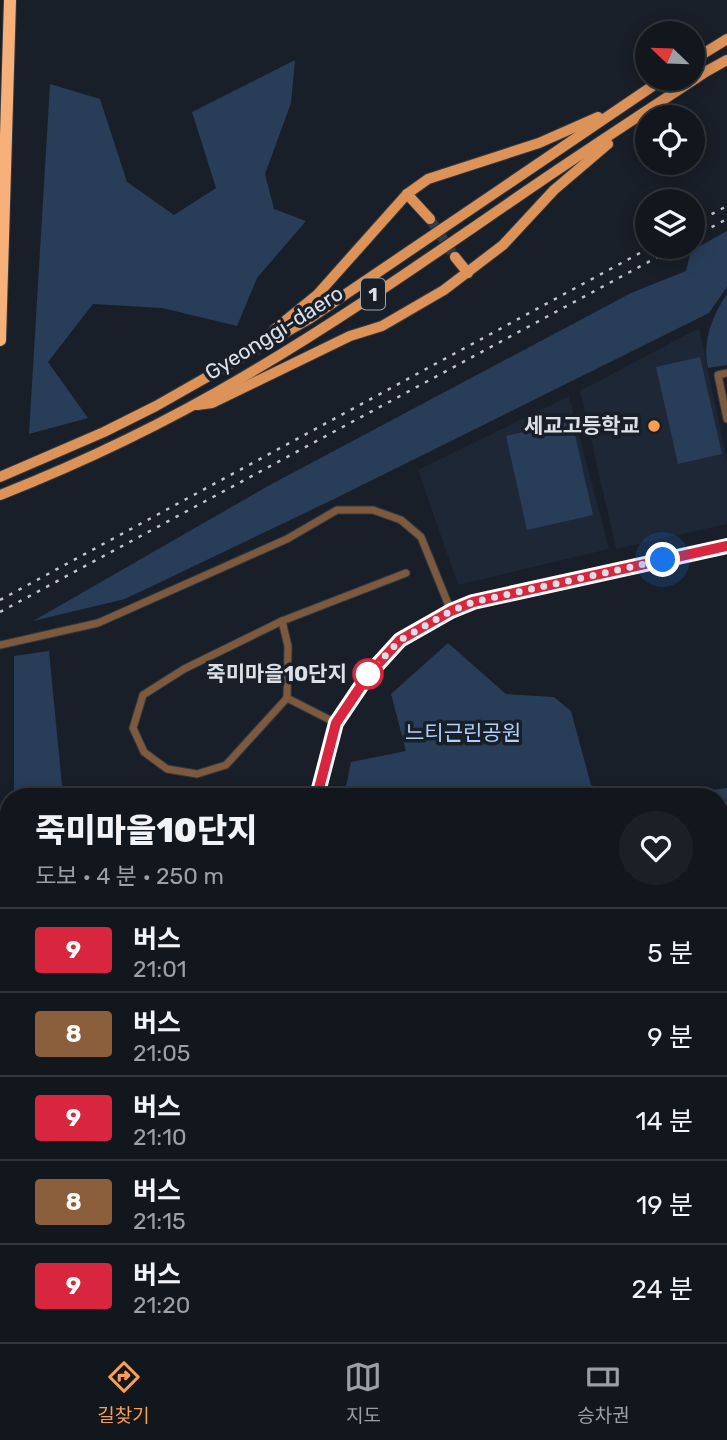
<!DOCTYPE html>
<html lang="ko">
<head>
<meta charset="utf-8">
<style>
  body { margin:0; font-family:Rubik,"Noto Sans KR",sans-serif; background:#1b2027; color:#f1f3f6; height:100vh; display:flex; flex-direction:column; font-size:26px; white-space:nowrap }
  * { box-sizing:border-box; margin:0 }
  p { font-size:23px; color:#9c9fa4 }
  .icon { flex:none; width:38px; height:38px; fill:none; stroke:currentColor; stroke-width:2; stroke-linecap:round; stroke-linejoin:round }
  .map { position:relative; flex:1; overflow:hidden }
  .panel { position:absolute; left:0px; top:788px; width:728px; height:555px; display:flex; flex-direction:column; background:#12171e; border-radius:28px 28px 0 0; box-shadow:0 4px 18px #0003,0 0 0 2px #31363c }
  .panel>* { flex:none }
  .badge { padding:0 14px; border-radius:5px; font-size:24px; line-height:46px }
  .needle { width:46px; rotate:293deg }
  .controls { position:absolute; left:635px; top:21px; display:grid; gap:14px }
  .controls a { display:grid; place-items:center; width:70px; height:70px; border-radius:50%; background:#12171e; box-shadow:0 4px 18px #0003,0 0 0 2px #31363c; font-size:35px }
  .you { position:absolute; width:35px; height:35px; margin:-18px; border:5px solid #fff; border-radius:50%; background:#1a73e8; box-shadow:0 0 0 10px #1a73e833 }
  .map>.badge { position:absolute; translate:-50% -50%; box-shadow:0 0 0 4px #fff }
  .round { display:grid; place-items:center; flex:none; width:74px; height:74px; border-radius:37px; background:#1b2027 }
  .summary { display:flex; align-items:center; justify-content:space-between; height:119px; padding:0 35px }
  h1 { font-size:33px; font-weight:800; line-height:52px }
  ul { padding:0; list-style:none }
  li { display:flex; align-items:center; gap:21px; height:84px; padding:0 35px; border-top:2px solid #31363c }
  li div { flex:1 }
  li b { display:block; font-size:26px }
  li em { font-style:normal }
  li .badge { min-width:77px; font-weight:700; text-align:center }
  .dock { display:flex; justify-content:space-around; align-items:center; height:98px; border-top:2px solid #31363c; background:#12171e; font-size:19px; color:#9c9fa4 }
  .dock a { display:grid; justify-items:center; gap:4px }
  .dock .current { color:#fb9e51 }
  .map>svg:first-child { display:block }
  .built { fill:#1d2736 }
  .green { fill:#283d58 }
  .lines { fill:none; stroke-linecap:round; stroke-linejoin:round }
  .primary-tunnel { stroke:#353c45; stroke-width:10; stroke-dasharray:10 5; stroke-linecap:butt }
  .street-casing { stroke:#333a43; stroke-width:9 }
  .secondary-casing { stroke:#333a43; stroke-width:11 }
  .primary-casing { stroke:#333a43; stroke-width:12 }
  .highway-casing { stroke:#333a43; stroke-width:14 }
  .street { stroke:#7d593e; stroke-width:7 }
  .secondary { stroke:#b37a4d; stroke-width:10 }
  .primary { stroke:#dd9358; stroke-width:10 }
  .highway { stroke:#f7b079; stroke-width:12 }
  .rail { stroke:#c0c5cc; stroke-width:2.5; stroke-dasharray:3.5 7; stroke-linecap:butt }
  .line-casing { stroke:#fff; stroke-width:16 }
  .line { stroke:#d7263d; stroke-width:10 }
  .walk { stroke:#dbe0e7; stroke-width:7; stroke-dasharray:0 12.6 }
  .poi-dot { fill:#fb9e51; stroke:#181f28; stroke-width:2.5 }
  .stop-dot { fill:#fff; stroke:#d7263d; stroke-width:3.5 }
  .labels { text-anchor:middle; stroke-width:7; stroke-linejoin:round; paint-order:stroke }
  .shield { fill:#181f28; stroke:#a0a6ae; stroke-width:2 }
  .shield-label { font-size:19px; font-weight:bold; fill:#dbe0e7 }
  .street-label { font-size:21px; fill:#dbe0e7; stroke:#181f28 }
  .poi-label { font-size:21px; font-weight:bold; fill:#dbe0e7; stroke:#181f28; text-anchor:end }
  .stop-label { font-size:21px; font-weight:bold; fill:#dbe0e7; stroke:#181f28; text-anchor:end }
  .park-label { font-size:21px; fill:#b2cff7; stroke:#181f28 }
</style>
</head>
<body>
<div class="map">
<svg width="727" height="1342" viewBox="0 0 727 1342">
  <rect width="100%" height="100%" fill="#181f28"/>
  <g class="built">
    <polygon points="699,328 727,461 727,524 616,549 580,391"/>
    <polygon points="569,396 609,549 458,585 418,470"/>
    <polygon points="157,1334 226,1334 225,1342 103,1342"/>
  </g>
  <g class="green">
    <polygon points="295,60 291,103 265,174 274,209 306,221 257,278 237,326 162,308 93,304 48,362 88,418 29,434 50,84 100,99 127,182 174,215 216,188 192,112"/>
    <polygon points="727,231 727,287 709,313 330,501 125,599 33,621 268,486 631,293 686,271 691,251"/>
    <path d="M727 294V365L708 368C702 342 712 316 727 294Z"/>
    <polygon points="700,357 722,454 678,464 656,367"/>
    <polygon points="572,421 593,515 527,530 506,436"/>
    <polygon points="448,643 506,694 554,697 571,711 591,785 619,796 527,796 492,786 457,796 344,796 351,762 406,751 391,694"/>
    <polygon points="49,651 63,796 14,796 14,656"/>
    <polygon points="727,788 727,859 719,862 719,796 681,796 695,792"/>
    <polygon points="727,1061 727,1158 719,1158 719,1064"/>
    <polygon points="17,1334 157,1334 101,1342 19,1342"/>
  </g>
  <g class="lines">
    <polyline class="primary-tunnel" points="430,219 455,257"/>
    <g class="street-casing">
      <g id="street">
        <polyline points="727,373 718,375 727,419"/>
        <polyline points="282,621 184,669 143,695 133,728 144,752 167,769 197,774 226,765 287,698"/>
        <polyline points="0,645 98,623 287,539 337,510 373,510 401,520 421,537 451,611"/>
        <polyline points="336,723 287,698 288,646 282,621 406,573"/>
        <polyline points="317,796 336,723 368,674 400,640 451,611 473,602 727,546"/>
        <polyline points="719,986 727,983"/>
        <polyline points="418,1334 418,1342"/>
        <polyline points="485,1334 486,1342"/>
        <polyline points="678,1342 682,1334"/>
      </g>
    </g>
    <g class="secondary-casing">
      <g id="secondary">
        <polyline points="719,1034 727,1031"/>
        <polyline points="719,1048 727,1045"/>
        <polyline points="0,1288 9,1286"/>
        <polyline points="0,1303 9,1301"/>
      </g>
    </g>
    <g class="primary-casing">
      <g id="primary">
        <polyline points="693,60 727,39"/>
        <polyline points="407,194 430,219"/>
        <polyline points="455,257 468,273"/>
        <polyline points="267,341 274,330 317,295 407,194 428,179 539,143 598,117"/>
        <polyline points="197,405 212,403 350,336 382,326 444,290 503,245 554,190 608,144"/>
        <polyline points="0,477 104,432 156,406 309,319 663,79"/>
        <path d="M0 495C84 462 165 423 243 377 339 321 430 257 522 194 583 152 645 112 707 71L727 60"/>
      </g>
    </g>
    <g class="highway-casing">
      <polyline id="highway" points="0,340 10,0"/>
    </g>
    <use href="#street" class="street"/>
    <use href="#secondary" class="secondary"/>
    <use href="#primary" class="primary"/>
    <use href="#highway" class="highway"/>
    <g class="rail">
      <polyline points="693,224 727,206"/>
      <polyline points="693,237 727,219"/>
      <polyline points="0,600 651,247"/>
      <polyline points="0,612 676,247"/>
    </g>
  </g>
  <g class="lines">
    <g class="line-casing">
      <polyline id="line" points="317,796 336,723 369,674 400,640 451,611 473,602 727,546"/>
    </g>
    <use href="#line" class="line"/>
    <polyline class="walk" points="368,674 400,640 451,611 473,602 663,560"/>
  </g>
  <circle class="poi-dot" cx="654" cy="426" r="7"/>
  <circle class="stop-dot" cx="368" cy="674" r="14"/>
  <g class="labels">
    <rect class="shield" x="361" y="278.5" width="24" height="31" rx="5"/>
    <g class="shield-label">
      <text x="373" y="301">1</text>
    </g>
    <g class="street-label">
      <text transform="translate(274 333) rotate(-32)" y="7">Gyeonggi-daero</text>
    </g>
    <g class="poi-label">
      <text x="640" y="433">세교고등학교</text>
    </g>
    <g class="stop-label">
      <text x="347" y="681">죽미마을10단지</text>
    </g>
    <g class="park-label">
      <text x="463" y="740">느티근린공원</text>
    </g>
  </g>
</svg>
<div class="controls">
<a><svg class="needle" viewBox="-14 -14 28 28"><path d="M0-13l5 13h-10z" fill="#e53935"/><path d="M0 13l5-13h-10z" fill="#9c9fa4"/></svg></a>
<a><svg class="icon" aria-label="locate" viewBox="0 0 24 24"><circle cx="12" cy="12" r="6"/><path d="M12 2v4M12 18v4M2 12h4M18 12h4"/></svg></a>
<a><svg class="icon" aria-label="layers" viewBox="0 0 24 24"><path d="M12 4l9 5-9 5-9-5zM3 14l9 5 9-5"/></svg></a>
</div>
<div class="you" style="left:663px;top:560px"></div>
<section class="panel">
<div class="summary"><div><h1>죽미마을10단지</h1><p>도보 · 4 분 · 250 m</p></div><a class="round"><svg class="icon" aria-label="heart" viewBox="0 0 24 24"><path d="M12 20l-8-8c-3-5 5-10 8-4 3-6 11-1 8 4z"/></svg></a></div>
<ul>
<li><span class="badge" style="background:#d7263d;color:#fff">9</span><div><b>버스</b><p>21:01</p></div><em>5 분</em></li>
<li><span class="badge" style="background:#8b5e3c;color:#fff">8</span><div><b>버스</b><p>21:05</p></div><em>9 분</em></li>
<li><span class="badge" style="background:#d7263d;color:#fff">9</span><div><b>버스</b><p>21:10</p></div><em>14 분</em></li>
<li><span class="badge" style="background:#8b5e3c;color:#fff">8</span><div><b>버스</b><p>21:15</p></div><em>19 분</em></li>
<li><span class="badge" style="background:#d7263d;color:#fff">9</span><div><b>버스</b><p>21:20</p></div><em>24 분</em></li>
</ul>
</section>
</div>
<nav class="dock">
<a class="current"><svg class="icon" aria-label="directions" viewBox="0 0 24 24"><path d="M12 3l9 9-9 9-9-9zM9 14v-3h6M13 9l2 2-2 2"/></svg>길찾기</a>
<a><svg class="icon" aria-label="map" viewBox="0 0 24 24"><path d="M3 6l6-2 6 2 6-2v14l-6 2-6-2-6 2zM9 4v14M15 6v14"/></svg>지도</a>
<a><svg class="icon" aria-label="tickets" viewBox="0 0 24 24"><path d="M3 7h18v10H3zM15 7v10"/></svg>승차권</a>
</nav>
</body>
</html>
